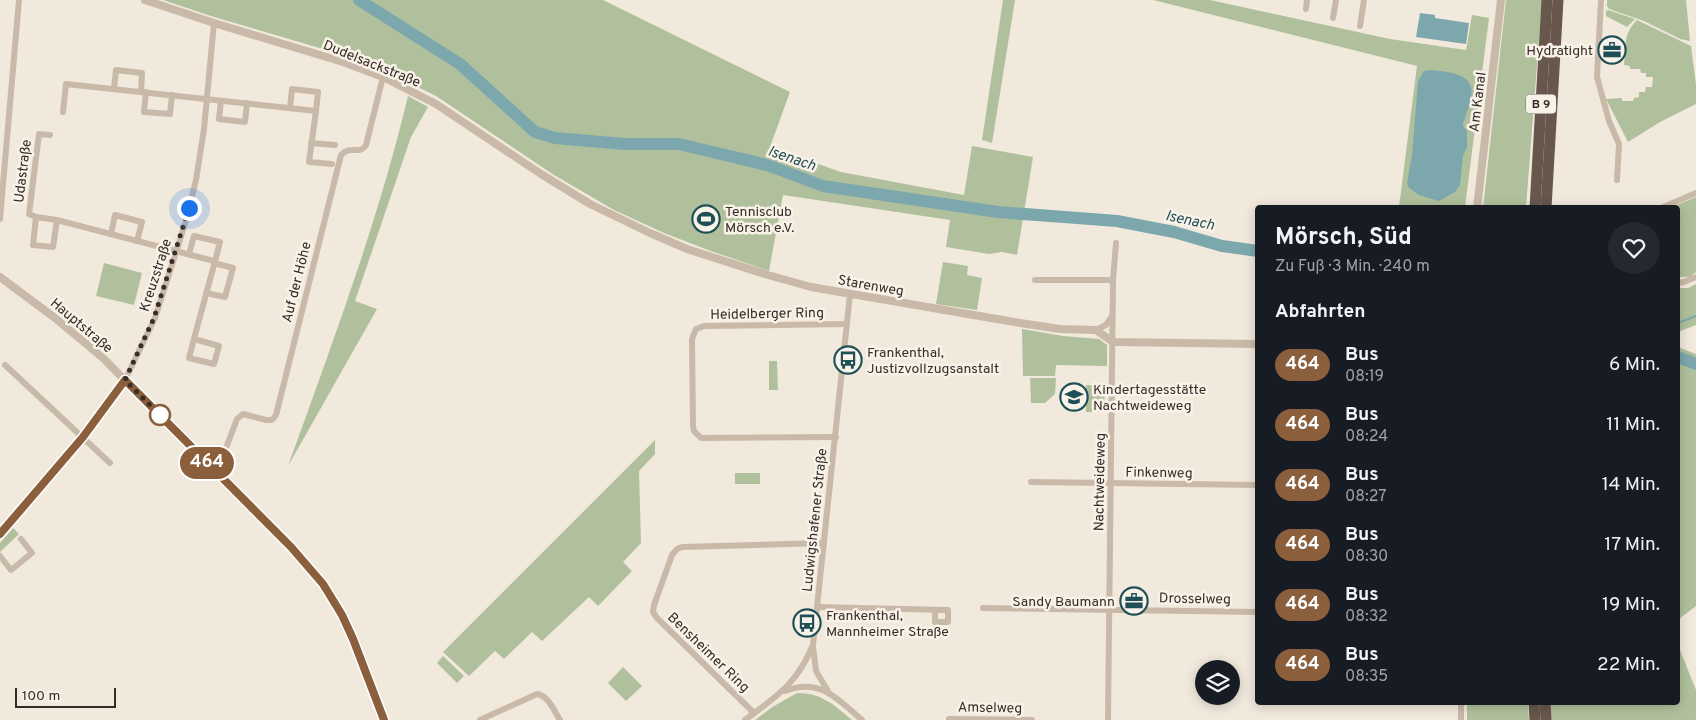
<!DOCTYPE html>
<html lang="de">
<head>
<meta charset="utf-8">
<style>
  body { margin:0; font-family:Overpass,sans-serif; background:#242831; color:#f1f3f6; height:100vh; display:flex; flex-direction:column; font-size:19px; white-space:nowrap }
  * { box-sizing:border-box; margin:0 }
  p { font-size:16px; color:#9ea1a6 }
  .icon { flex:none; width:28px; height:28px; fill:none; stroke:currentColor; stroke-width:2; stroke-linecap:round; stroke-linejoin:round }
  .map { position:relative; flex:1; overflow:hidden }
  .side { position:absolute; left:1255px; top:205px; width:425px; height:500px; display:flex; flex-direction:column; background:#171b24; border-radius:5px; box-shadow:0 2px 12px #0003 }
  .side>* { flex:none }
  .badge { padding:0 10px; border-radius:16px; font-size:18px; line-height:32px }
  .controls { position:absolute; left:1195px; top:660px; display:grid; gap:10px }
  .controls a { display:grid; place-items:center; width:45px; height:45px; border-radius:50%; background:#171b24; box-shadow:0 2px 12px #0003; font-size:25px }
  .scale { position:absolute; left:15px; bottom:12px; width:101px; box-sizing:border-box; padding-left:5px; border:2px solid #362d28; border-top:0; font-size:14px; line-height:18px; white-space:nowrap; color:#362d28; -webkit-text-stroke:4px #f9f2e8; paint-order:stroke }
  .you { position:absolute; width:25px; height:25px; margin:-12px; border:4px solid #fff; border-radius:50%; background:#1a73e8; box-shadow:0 0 0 8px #1a73e833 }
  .map>.badge { position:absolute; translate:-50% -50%; box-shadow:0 0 0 2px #fff }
  h2 { padding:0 20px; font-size:19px; line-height:45px }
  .round { display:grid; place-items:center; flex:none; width:52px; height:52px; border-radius:26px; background:#242831 }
  .head { display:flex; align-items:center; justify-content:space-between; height:85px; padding:0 20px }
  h1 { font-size:24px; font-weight:700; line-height:38px }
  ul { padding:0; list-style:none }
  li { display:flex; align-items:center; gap:15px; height:60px; padding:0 20px }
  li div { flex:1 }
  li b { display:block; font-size:19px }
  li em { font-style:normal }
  li .badge { min-width:55px; font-weight:700; text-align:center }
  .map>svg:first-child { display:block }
  .green { fill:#b1c09c }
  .water { fill:#7ca8ad }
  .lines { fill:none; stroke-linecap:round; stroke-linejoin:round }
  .stream { stroke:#7ca8ad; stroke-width:2 }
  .river { stroke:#7ca8ad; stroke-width:12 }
  .minor { stroke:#c9b9a8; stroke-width:6 }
  .tertiary { stroke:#c9b9a8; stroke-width:8 }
  .trunk { stroke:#67574d; stroke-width:11 }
  .line-casing { stroke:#fff; stroke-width:11 }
  .line { stroke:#8b5e3c; stroke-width:8 }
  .walk { stroke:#362d28; stroke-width:5; stroke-dasharray:0 9 }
  .stop-dot { fill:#fff; stroke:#8b5e3c; stroke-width:2.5 }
  .labels { text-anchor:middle; stroke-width:5; stroke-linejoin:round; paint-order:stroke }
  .shield { fill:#f9f2e8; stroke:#706862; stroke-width:1 }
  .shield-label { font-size:12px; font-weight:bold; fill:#362d28 }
  .poi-label { font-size:14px; fill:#362d28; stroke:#f9f2e8; text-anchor:start }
  .street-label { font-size:14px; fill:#362d28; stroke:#f9f2e8 }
  .water-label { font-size:15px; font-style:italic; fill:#1f4f56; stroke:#f9f2e8 }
</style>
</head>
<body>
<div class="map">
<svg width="1696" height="720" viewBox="0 0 1696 720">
  <rect width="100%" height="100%" fill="#f1e9dc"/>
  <g class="green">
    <polygon points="163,0 603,0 790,92 770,147 841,172 964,195 972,146 1033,157 1017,255 1002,252 989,254 946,247 950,220 783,195 769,271 708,250 664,233 614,210 554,175 436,96 385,71 340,54 214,17"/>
    <polygon points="1003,0 1015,0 992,143 982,140"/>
    <polygon points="1153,0 1210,0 1390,39 1466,50 1472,15 1489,18 1465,207 1399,207 1417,66"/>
    <polygon points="1506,0 1542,0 1526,207 1483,208"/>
    <polygon points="1607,0 1686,0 1690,41 1680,39 1644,21 1609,9 1607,6"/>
    <polygon points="1608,10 1635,19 1627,27 1606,16 1606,11"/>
    <path d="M1637 20 1691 46 1696 85V104L1660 122 1628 142 1606 99 1622 98V101H1633L1634 98 1639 97V92H1645L1646 87H1652L1653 77H1646V73H1641L1640 69H1630V66L1624 65C1626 46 1623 34 1637 20Z"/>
    <path d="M408 96 428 107 411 137 355 301 377 309 288 466C332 344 378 222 408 96Z"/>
    <polygon points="1696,197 1696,272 1690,277 1678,277 1678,208 1670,208"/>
    <polygon points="943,262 968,266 967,275 982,278 977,310 936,304"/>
    <polygon points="104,263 142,273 134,305 96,296"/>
    <polygon points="1696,284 1696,325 1678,332 1678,288 1688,288"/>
    <polygon points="1022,329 1063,336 1099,339 1107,345 1107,366 1056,365 1055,376 1023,376"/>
    <polygon points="1678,347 1696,354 1696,606 1679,619 1678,616"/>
    <polygon points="769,361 777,361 778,390 769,390"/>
    <polygon points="1030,378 1056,378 1055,394 1045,403 1031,403"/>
    <polygon points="1086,385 1105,386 1104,412 1086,412"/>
    <polygon points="655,440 655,454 639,471 641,543 623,562 632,571 598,606 589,597 542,641 532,632 504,659 495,651 469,676 443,652"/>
    <rect x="735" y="473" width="25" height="11"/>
    <polygon points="13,528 19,534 0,552 0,543"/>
    <polygon points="1678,645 1696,690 1696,720 1551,720 1550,703 1678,702"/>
    <polygon points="443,656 464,676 457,683 437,663"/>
    <polygon points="623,667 642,686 626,701 608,683"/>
    <path d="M797 693C822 693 834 705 852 720H755L774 706Z"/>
    <polygon points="1467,703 1528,703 1529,720 1467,720"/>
  </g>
  <g class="water">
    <polygon points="1420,13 1435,15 1435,18 1469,23 1466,44 1416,37"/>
    <path d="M1430 70C1448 72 1477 72 1471 100 1469 109 1464 117 1463 126L1467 131V147L1463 156 1460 185 1455 192 1439 201 1419 195 1409 188 1407 183 1412 155 1418 81 1424 71Z"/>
  </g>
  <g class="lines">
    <polyline class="stream" points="1678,323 1696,316"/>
    <g class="river">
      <polyline points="359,0 460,64 535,132 555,138 624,144 679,144 767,165 823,186 998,212 1117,221 1174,232 1222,246 1258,251"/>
      <polyline points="1678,357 1696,364"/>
    </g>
    <g class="minor">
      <polyline points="1601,0 1597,77 1609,121 1619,144 1617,180"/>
      <polyline points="1306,9 1307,0"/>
      <polyline points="1333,18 1336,0"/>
      <polyline points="1360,26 1364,0"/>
      <polyline points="114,89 116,70 142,73 141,92"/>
      <polyline points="146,92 144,112 170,114 172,95"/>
      <polyline points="221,101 219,119 245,122 247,103"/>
      <polyline points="290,108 292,89 318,92 316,111"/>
      <polyline points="63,112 66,84 316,111 309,162 332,164"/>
      <polyline points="50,135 39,134 29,214 36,217 57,220 214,261"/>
      <polyline points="311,143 335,145"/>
      <polyline points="1661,208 1696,193"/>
      <polyline points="36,217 33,245 53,247 57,220"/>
      <polyline points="0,219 19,0"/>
      <polyline points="111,234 115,215 142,222 137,241"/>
      <path d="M189 254 194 236 220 242C210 281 199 319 189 358L214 364 219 346 194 339"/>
      <polyline points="1035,280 1113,280"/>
      <polyline points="1678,283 1684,282 1696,277"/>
      <polyline points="206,293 225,297 233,268 214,263"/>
      <polyline points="1096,330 1106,325 1112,316"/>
      <polyline points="5,365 110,463"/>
      <polyline points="836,437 701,438 694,431 693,426 692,339 696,329 704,326 847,324"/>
      <path d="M210 466 223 456 237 419 243 414 266 420H272L276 415 341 155C351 144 359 156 366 145L383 77"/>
      <polyline points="1031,482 1258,485"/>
      <polyline points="0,534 83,437 125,380 155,318 186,221 196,180 204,129 214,23"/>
      <polyline points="0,556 11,570 32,553 21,539"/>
      <polyline points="817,607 948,610 948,622 935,622 935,610"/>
      <polyline points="983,608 1258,612"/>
      <polyline points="813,647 816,671 828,691"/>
      <path d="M785 691C820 677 837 699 862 720"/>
      <polyline points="754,713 657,618 653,612 654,605 672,555 677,549 682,547 824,543"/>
      <polyline points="949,719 1032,720"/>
      <path d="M480 720 537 694C549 696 554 711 560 720"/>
      <path d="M745 720C777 696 797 684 813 645L850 294"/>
      <polyline points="1108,720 1113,280 1116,243"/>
      <polyline points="1461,720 1461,702"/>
    </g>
    <g class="tertiary">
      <polyline points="145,0 214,23 343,62 383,77 436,104 541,174 590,204 650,233 687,249 768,275 811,287 1020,323 1060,329 1096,330 1113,342 1258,344"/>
      <polyline points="1477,208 1501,0"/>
      <path d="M0 277 55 318 103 358 309 567C321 582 333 598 342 615 360 648 371 685 384 720"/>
    </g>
    <g class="trunk">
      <polyline points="1535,208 1547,0"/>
      <polyline points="1546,208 1558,0"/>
      <polyline points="1534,702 1535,720"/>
      <polyline points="1545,702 1546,720"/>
    </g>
  </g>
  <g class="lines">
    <g class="line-casing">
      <polyline id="line" points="0,534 83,437 125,380 291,547 323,584 342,615 353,639 384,720"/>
    </g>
    <use href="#line" class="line"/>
    <polyline class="walk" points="160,415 161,416 125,380 154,318 189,208"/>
  </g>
  <defs>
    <g id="office-ring" transform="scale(1.4375)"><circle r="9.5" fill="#f9f2e8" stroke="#1f4f56" stroke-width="1.5"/><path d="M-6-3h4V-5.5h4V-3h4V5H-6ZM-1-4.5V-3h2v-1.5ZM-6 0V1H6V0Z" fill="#1f4f56"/></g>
    <g id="stadium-ring" transform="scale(1.4375)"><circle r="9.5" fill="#f9f2e8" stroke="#1f4f56" stroke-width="1.5"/><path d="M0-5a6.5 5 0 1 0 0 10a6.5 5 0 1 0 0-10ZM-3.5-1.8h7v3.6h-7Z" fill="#1f4f56"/></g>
    <g id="bus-ring" transform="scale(1.4375)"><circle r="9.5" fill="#f9f2e8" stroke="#1f4f56" stroke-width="1.5"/><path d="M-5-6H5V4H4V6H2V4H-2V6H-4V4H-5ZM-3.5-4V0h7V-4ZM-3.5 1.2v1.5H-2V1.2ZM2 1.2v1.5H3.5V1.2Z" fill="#1f4f56"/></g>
    <g id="school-ring" transform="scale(1.4375)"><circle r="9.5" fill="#f9f2e8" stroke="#1f4f56" stroke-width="1.5"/><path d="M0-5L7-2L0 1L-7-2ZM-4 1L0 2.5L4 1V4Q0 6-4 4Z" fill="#1f4f56"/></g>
  </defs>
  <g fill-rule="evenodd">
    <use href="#office-ring" x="1612" y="50"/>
    <use href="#stadium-ring" x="706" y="219"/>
    <use href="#bus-ring" x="848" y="360"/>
    <use href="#school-ring" x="1074" y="397"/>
    <use href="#office-ring" x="1134" y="601"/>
    <use href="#bus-ring" x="807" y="623"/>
  </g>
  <circle class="stop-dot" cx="160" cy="415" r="10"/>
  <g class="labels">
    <rect class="shield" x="1526" y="94.5" width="30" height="19" rx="4"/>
    <g class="shield-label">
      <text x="1541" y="108">B 9</text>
    </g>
    <g class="poi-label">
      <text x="1593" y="55" text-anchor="end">Hydratight</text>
      <text x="725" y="216">Tennisclub<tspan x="725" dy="16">Mörsch e.V.</tspan></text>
      <text x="867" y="357">Frankenthal,<tspan x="867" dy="16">Justizvollzugsanstalt</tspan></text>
      <text x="1093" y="394">Kindertagesstätte<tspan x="1093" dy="16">Nachtweideweg</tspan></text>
      <text x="1115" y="606" text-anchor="end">Sandy Baumann</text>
      <text x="826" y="620">Frankenthal,<tspan x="826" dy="16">Mannheimer Straße</tspan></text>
    </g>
    <g class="street-label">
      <text transform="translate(372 63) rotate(22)" y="5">Dudelsackstraße</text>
      <text transform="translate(1477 102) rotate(-83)" y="5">Am Kanal</text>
      <text transform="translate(22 171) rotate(-83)" y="5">Udastraße</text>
      <text transform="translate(155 275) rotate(-72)" y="5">Kreuzstraße</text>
      <text transform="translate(296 282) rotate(-76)" y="5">Auf der Höhe</text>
      <text transform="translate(871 285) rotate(10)" y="5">Starenweg</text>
      <text transform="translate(767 313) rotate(-1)" y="5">Heidelberger Ring</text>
      <text transform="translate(82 325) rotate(40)" y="5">Hauptstraße</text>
      <text transform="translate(1159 472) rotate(1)" y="5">Finkenweg</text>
      <text transform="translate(1099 482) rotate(-89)" y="5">Nachtweideweg</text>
      <text transform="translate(814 520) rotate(-84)" y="5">Ludwigshafener Straße</text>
      <text transform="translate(1195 598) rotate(1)" y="5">Drosselweg</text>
      <text transform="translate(709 652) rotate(44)" y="5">Bensheimer Ring</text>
      <text transform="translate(990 707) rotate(1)" y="5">Amselweg</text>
    </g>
    <g class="water-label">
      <text transform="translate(792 158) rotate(19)" y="5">Isenach</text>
      <text transform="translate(1190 220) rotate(12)" y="5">Isenach</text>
    </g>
  </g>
</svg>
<div class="controls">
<a><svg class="icon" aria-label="layers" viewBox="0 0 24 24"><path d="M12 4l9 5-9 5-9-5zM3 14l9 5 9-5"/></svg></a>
</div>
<div class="scale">100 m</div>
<div class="you" style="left:189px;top:208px"></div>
<b class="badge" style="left:207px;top:463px;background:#8b5e3c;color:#fff">464</b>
<section class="side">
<div class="head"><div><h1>Mörsch, Süd</h1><p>Zu Fuß · 3 Min. · 240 m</p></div><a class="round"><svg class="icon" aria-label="heart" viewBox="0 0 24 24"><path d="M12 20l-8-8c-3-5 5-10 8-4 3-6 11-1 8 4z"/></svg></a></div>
<h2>Abfahrten</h2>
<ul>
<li><span class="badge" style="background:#8b5e3c;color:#fff">464</span><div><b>Bus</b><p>08:19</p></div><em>6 Min.</em></li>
<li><span class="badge" style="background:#8b5e3c;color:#fff">464</span><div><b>Bus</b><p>08:24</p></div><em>11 Min.</em></li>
<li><span class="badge" style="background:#8b5e3c;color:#fff">464</span><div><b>Bus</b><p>08:27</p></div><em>14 Min.</em></li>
<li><span class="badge" style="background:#8b5e3c;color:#fff">464</span><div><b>Bus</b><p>08:30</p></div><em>17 Min.</em></li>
<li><span class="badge" style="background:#8b5e3c;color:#fff">464</span><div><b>Bus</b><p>08:32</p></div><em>19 Min.</em></li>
<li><span class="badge" style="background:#8b5e3c;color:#fff">464</span><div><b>Bus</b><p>08:35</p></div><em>22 Min.</em></li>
</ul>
</section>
</div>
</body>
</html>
